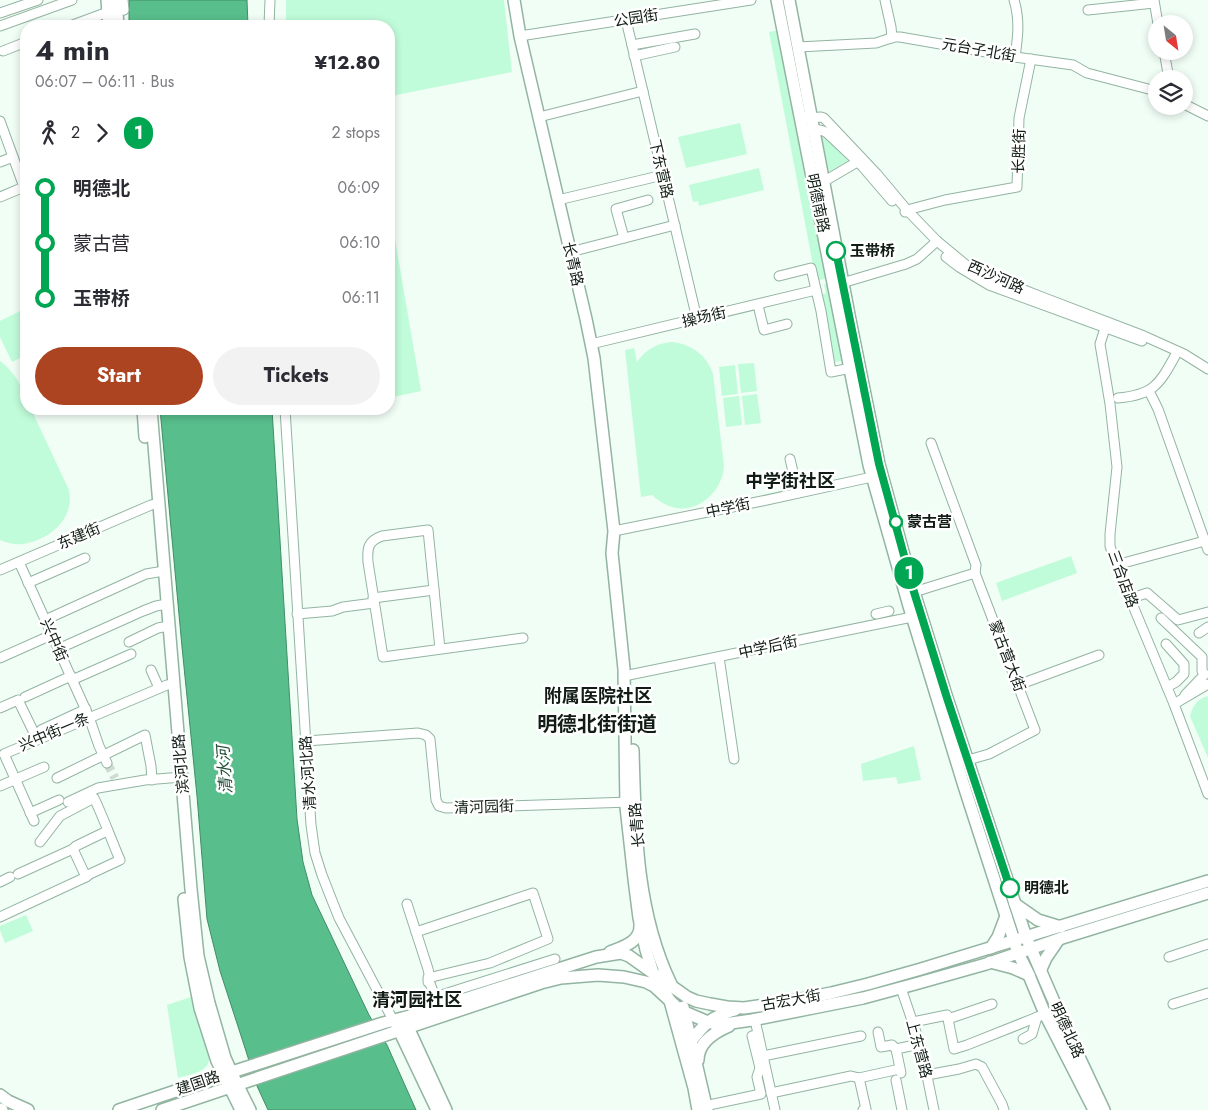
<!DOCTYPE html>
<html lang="en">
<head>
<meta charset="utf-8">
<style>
  body { margin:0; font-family:Jost,"Noto Sans SC",sans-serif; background:#f2f2f3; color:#2b2b33; height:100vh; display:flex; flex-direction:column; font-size:19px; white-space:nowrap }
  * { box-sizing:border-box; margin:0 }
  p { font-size:16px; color:#7c7c81 }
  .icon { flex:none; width:28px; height:28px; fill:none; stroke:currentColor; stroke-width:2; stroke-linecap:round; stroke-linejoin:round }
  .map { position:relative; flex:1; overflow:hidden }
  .drawer { position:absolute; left:20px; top:20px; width:375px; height:395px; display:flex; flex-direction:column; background:#fff; border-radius:20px; box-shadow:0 2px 8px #0003 }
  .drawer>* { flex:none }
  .badge { padding:0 10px; border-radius:16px; font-size:18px; line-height:32px }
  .needle { width:32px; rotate:150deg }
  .tools { position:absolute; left:1148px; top:15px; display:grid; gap:10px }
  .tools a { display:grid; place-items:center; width:45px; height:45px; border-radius:50%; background:#fff; box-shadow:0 2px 8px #0003; font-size:25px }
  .map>.badge { position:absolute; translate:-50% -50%; box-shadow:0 0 0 2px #fff }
  .legs { display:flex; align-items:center; gap:8px; height:55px; padding:0 15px; font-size:16px }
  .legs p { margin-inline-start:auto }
  .head { display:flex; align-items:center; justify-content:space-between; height:85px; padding:0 15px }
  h1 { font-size:28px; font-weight:700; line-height:38px }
  .cta { display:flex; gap:10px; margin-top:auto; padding:10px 15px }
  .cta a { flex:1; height:58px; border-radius:30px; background:#ac4422; color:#fff; font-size:20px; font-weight:700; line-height:58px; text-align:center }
  .cta a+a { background:#f2f2f3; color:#2b2b33 }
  ul { padding:0 15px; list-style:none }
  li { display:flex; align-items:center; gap:18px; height:55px; font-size:19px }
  li i { display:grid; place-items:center; width:8px; height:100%; margin:0 6px; background:currentColor }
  li i::after { content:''; width:12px; height:12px; margin:-6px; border:4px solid; border-radius:50%; background:#fff }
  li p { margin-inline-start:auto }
  li:first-child i { background:linear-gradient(#0000 50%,currentColor 0) }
  li:last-child i { background:linear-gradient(currentColor 50%,#0000 0) }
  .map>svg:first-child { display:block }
  .green { fill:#c0fcda }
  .water { fill:#58be8b; stroke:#428d68 }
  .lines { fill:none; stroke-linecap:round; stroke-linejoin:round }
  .minor-tunnel { stroke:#cfdcd4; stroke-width:9; stroke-dasharray:9 4.5; stroke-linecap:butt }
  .minor-casing { stroke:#93b4a1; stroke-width:11 }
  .major-casing { stroke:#93b4a1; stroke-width:14 }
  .minor { stroke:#fff; stroke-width:9 }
  .major { stroke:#fff; stroke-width:11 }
  .line-1-casing { stroke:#fff; stroke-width:11 }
  .line-1 { stroke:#00a651; stroke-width:8 }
  .stop-1-dot { fill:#fff; stroke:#00a651; stroke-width:2.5 }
  .labels { text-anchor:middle; stroke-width:5; stroke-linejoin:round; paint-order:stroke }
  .street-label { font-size:15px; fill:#101c15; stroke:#fff }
  .stop-label { font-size:15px; font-weight:bold; fill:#101c15; stroke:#fff; text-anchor:start }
  .water-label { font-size:16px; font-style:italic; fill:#244f39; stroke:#fff }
  .quarter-label { font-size:18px; font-weight:bold; fill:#101c15; stroke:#fff }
  .district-label { font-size:20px; font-weight:bold; fill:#101c15; stroke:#fff }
</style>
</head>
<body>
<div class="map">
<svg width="1208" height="1110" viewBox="0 0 1208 1110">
  <rect width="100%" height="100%" fill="#f1fef6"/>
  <g class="green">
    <polygon points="286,0 504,0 512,72 396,95 389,114 389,26 286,26"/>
    <polygon points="778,30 827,278 816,281 769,32"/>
    <polygon points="740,123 747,154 686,168 678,137"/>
    <polygon points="825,136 848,161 829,172 822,138"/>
    <polygon points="759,168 764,190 699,206 698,201 693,202 689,185"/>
    <polygon points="389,204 421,391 389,398"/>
    <polygon points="824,284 828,284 845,360 835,362 820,295 826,293"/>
    <polygon points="26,308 26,355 12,362 0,337 0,321"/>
    <path d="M672 342C691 344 707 355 713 374L724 466C723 489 701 512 676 508 666 506 659 501 652 495L641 497 625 350 634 348 637 362C645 350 657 343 672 342Z"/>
    <path d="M0 361C15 372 26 390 26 409H31L69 490C75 518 50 540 23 544 15 545 7 543 0 540Z"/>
    <polygon points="754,363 757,391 741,393 738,364"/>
    <polygon points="735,365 738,394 722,396 719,367"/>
    <polygon points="757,394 761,423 745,425 742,396"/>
    <polygon points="739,396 742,425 726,427 723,398"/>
    <polygon points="1071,556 1077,573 1002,601 996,583"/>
    <path d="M1208 696V758L1190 716C1193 705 1197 699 1208 696Z"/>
    <polygon points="914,746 921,780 898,784 896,777 863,781 861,764"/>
    <polygon points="26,915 33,931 5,943 0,930 0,926"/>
    <path d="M191 997 209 1059C208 1073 190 1074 178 1078L167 1005Z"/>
  </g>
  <g class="water">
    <polygon points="129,0 247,0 248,26 129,26"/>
    <polygon points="160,409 272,409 297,819 303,862 312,895 369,1015 387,1045 416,1110 268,1110 257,1086 245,1048 220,971 207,919 197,796 182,647"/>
  </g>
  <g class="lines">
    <polyline class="minor-tunnel" points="107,763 115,778"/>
    <g class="minor-casing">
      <g id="minor">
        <polyline points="885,0 891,27 892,38"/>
        <path d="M1014 0C1020 20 1018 36 1015 57"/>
        <polyline points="1154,0 1158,24"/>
        <polyline points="1088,10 1154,3"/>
        <polyline points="0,13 38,0"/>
        <polyline points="626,20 697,319"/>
        <polyline points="0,26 72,0"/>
        <polyline points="70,26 108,12 124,10 123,0"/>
        <polyline points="269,26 270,0"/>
        <polyline points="520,36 751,0"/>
        <polyline points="632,45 695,34"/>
        <polyline points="798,47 876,43 894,37 900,37 1015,57 1073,65 1087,73 1156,91"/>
        <polyline points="3,51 26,42"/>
        <polyline points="1164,51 1169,79"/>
        <polyline points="634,56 675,47"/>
        <polyline points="1184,104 1208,116"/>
        <polyline points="539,117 643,91"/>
        <polyline points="806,118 821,117 824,118 876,173 907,210 937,241 971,269 1042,297 1144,336 1184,354 1208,369"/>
        <polyline points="0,121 24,187 0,197"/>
        <path d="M808 130C815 129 821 129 827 133L862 166 892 201"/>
        <polyline points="0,162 13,157"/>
        <polyline points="823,182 857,162"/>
        <polyline points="558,200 663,175"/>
        <polyline points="905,212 907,210 945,200 1017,187 1019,118 1031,59"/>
        <polyline points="624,238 616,209 648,200"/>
        <polyline points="570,252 675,225"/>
        <polyline points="946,257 959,267 989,285 1142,341"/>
        <polyline points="779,276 811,268 821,311 831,372 851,368"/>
        <polyline points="842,283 906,264 917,259 937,241"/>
        <polyline points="758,305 764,330 787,324"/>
        <polyline points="1107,322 1100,344 1110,404 1117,467 1110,534 1110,546 1116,565 1174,704 1208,794"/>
        <polyline points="591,344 816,290"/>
        <polyline points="1149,391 1158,409 1208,550"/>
        <path d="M1118 398C1153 395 1159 385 1175 356"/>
        <polyline points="285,409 311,825 315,853 322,875 331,898 339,918 393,1020"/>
        <polyline points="931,443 976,565 975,573"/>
        <polyline points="790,459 798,493"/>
        <polyline points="614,531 762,501 872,477"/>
        <polyline points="19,562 89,717 99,746 107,763"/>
        <polyline points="1116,565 1208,540"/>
        <polyline points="0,570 151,505 159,503"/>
        <polyline points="28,583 85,558"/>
        <polyline points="914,592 975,573 1035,730 989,754 968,760"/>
        <polyline points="373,598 434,590"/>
        <polyline points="1129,599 1147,593 1178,620 1208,612"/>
        <polyline points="297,614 332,611 343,607 374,603"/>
        <polyline points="876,614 889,611"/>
        <polyline points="1161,618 1202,657 1202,671 1205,674 1185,695"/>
        <polyline points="45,620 146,574 164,571"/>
        <polyline points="1199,633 1208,627"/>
        <polyline points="129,642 158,628 169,626"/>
        <polyline points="1166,644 1184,664 1184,674 1176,682 1167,687"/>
        <polyline points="58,649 143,611 156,606 167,604"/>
        <path d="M440 649 428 530 382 536C368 541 367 548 368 562L383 657 523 638"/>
        <polyline points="719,657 734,759"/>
        <polyline points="0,658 47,637"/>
        <polyline points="151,670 159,688"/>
        <polyline points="624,676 912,617"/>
        <polyline points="72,680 131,654"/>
        <polyline points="1018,685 1099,655"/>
        <polyline points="25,697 71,676"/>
        <polyline points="1174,704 1208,684"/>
        <polyline points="0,708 18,700 37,739"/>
        <polyline points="41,730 86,709"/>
        <polyline points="306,741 418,733 426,735 430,739 436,800 439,806 446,808 631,802"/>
        <polyline points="57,778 145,735 151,766 152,780"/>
        <polyline points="0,786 44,767"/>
        <polyline points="68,802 98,788 145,780 182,777"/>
        <polyline points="30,813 59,800"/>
        <polyline points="34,821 4,754 167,685 174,684"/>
        <polyline points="73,849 86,877"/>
        <polyline points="18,874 73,849 76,846 107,831"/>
        <polyline points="0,882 10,877"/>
        <polyline points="407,904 428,969 429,974 428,982"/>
        <path d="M0 917 86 877 90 874 120 860C111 839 104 819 94 798L60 816 40 842"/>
        <polyline points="416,932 533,893 548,939 490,963 428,978 435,997 555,959"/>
        <polyline points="1169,957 1208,944"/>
        <polyline points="901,988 921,1047 934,1110"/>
        <polyline points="992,1004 948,1019 954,1049 967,1045 1045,1014"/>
        <polyline points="1173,1004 1208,993"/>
        <polyline points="755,1020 775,1110"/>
        <polyline points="913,1022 947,1015 948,1019"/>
        <polyline points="878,1032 881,1047 892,1045 896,1049 920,1044"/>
        <polyline points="1023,1039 1032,1034 1037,1017"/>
        <polyline points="896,1049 901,1073"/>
        <polyline points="763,1056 861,1036"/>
        <polyline points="927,1075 959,1069 976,1064 982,1067 1002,1104 1004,1110"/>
        <polyline points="859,1078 866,1109 863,1110"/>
        <polyline points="896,1080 902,1110"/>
        <polyline points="771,1093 851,1076 859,1078 895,1070"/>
        <polyline points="700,1107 761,1094 757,1077 760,1068 752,1036 758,1034"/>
      </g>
    </g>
    <g class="major-casing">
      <g id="major">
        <polyline points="107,0 109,26"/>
        <polyline points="116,0 118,26"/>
        <polyline points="514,0 520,36 586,319 594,358 614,531 612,553 624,669 626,807 634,879 639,918 646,950 653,973 670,1001 694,1088 698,1110"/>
        <polyline points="777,0 869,465 909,606 964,786 1018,953 1028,973 1045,1014 1094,1110"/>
        <polyline points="789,0 850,320 879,464 914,592 947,698 1026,937 1065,1027 1104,1110"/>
        <polyline points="143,409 145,437"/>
        <polyline points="151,409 191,889 198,956 209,1003 225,1058 237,1084 250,1110"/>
        <path d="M633 750C635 828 636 912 671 984"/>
        <polyline points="184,899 190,957 200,1008 217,1061 241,1110"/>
        <polyline points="1015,904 1038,920 1061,927"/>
        <polyline points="991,948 998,937 1006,916"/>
        <path d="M610 952C623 947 641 942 640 925"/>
        <polyline points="990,962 1013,968 1029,975"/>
        <polyline points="1041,969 1046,958 1059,939"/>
        <polyline points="683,1007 707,1110"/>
        <polyline points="406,1023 446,1110"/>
        <polyline points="397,1026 437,1110"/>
        <path d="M689 1044C703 1025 711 1016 735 1010"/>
        <path d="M698 1060C698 1043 715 1032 729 1026"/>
        <polyline points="0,1095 8,1101 28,1110"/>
        <polyline points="0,1109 2,1110"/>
        <polyline points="119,1110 232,1072 383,1023 421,1013 596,957 621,953 629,956 687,997 696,1001 710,1004 727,1007 744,1008 786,1002 831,993 868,984 921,969 1208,881"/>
        <polyline points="162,1110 541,983 561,978 598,975 624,977 646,982 654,986 680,1010 708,1022 715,1024 724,1024 752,1020 818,1007 863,998 915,984 986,964 1059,939 1208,893"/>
      </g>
    </g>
    <use href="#minor" class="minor"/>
    <use href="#major" class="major"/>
  </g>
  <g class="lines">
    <g class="line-1-casing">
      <polyline id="line-1" points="836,251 879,464 914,592 947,698 1010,888"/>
    </g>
    <use href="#line-1" class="line-1"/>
  </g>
  <g class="stop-1-dot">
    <circle cx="836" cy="251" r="9"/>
    <circle cx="896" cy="522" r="6"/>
    <circle cx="1010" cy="888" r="9"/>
  </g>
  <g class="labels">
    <g class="street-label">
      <text transform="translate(636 18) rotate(-9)" y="5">公园街</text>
      <text transform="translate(979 50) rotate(10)" y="5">元台子北街</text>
      <text transform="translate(1019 151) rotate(-88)" y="5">长胜街</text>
      <text transform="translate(661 169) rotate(77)" y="5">下东营路</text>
      <text transform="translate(818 203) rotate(78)" y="5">明德南路</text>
      <text transform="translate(573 264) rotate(77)" y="5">长青路</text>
      <text transform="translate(996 277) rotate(24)" y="5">西沙河路</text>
      <text transform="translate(704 317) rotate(-13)" y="5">操场街</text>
      <text transform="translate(728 508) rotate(-12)" y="5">中学街</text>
      <text transform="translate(79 536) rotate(-23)" y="5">东建街</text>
      <text transform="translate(1123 579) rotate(70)" y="5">三合店路</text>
      <text transform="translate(54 640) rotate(66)" y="5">兴中街</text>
      <text transform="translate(768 647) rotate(-12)" y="5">中学后街</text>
      <text transform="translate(1007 656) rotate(69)" y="5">蒙古营大街</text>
      <text transform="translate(54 732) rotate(-23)" y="5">兴中街一条</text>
      <text transform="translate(181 764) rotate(-95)" y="5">滨河北路</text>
      <text transform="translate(308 773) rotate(-94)" y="5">清水河北路</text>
      <text transform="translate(484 807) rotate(-2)" y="5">清河园街</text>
      <text transform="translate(637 825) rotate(-95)" y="5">长青路</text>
      <text transform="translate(791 1000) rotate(-10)" y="5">古宏大街</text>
      <text transform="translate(1067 1030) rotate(65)" y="5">明德北路</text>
      <text transform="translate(919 1049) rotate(75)" y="5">上东营路</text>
      <text transform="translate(198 1083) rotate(-19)" y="5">建国路</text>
    </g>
    <g class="stop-label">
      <text x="850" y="256">玉带桥</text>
      <text x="907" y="527">蒙古营</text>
      <text x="1024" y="893">明德北</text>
    </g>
    <g class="water-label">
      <text transform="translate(224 770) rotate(-94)" y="6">清水河</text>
    </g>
    <g class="quarter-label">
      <text x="790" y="487">中学街社区</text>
      <text x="598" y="702">附属医院社区</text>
      <text x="417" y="1006">清河园社区</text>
    </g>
    <g class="district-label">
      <text x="597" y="731">明德北街街道</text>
    </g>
  </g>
</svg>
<div class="tools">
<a><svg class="needle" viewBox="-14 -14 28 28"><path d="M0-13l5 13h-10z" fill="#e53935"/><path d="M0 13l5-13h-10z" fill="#7c7c81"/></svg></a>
<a><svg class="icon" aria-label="layers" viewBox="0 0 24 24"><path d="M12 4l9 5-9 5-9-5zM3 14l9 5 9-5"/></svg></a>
</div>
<b class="badge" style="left:909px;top:573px;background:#00a651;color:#fff">1</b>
<section class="drawer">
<div class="head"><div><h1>4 min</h1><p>06:07 – 06:11 · Bus</p></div><b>¥12.80</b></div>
<div class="legs"><svg class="icon" aria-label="walk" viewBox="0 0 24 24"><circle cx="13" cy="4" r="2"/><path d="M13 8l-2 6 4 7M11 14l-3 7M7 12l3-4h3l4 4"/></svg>2<svg class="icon" aria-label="forward" viewBox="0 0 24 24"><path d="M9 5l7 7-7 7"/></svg><b class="badge" style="background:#00a651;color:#fff">1</b><p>2 stops</p></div>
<ul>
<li><i style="color:#00a651"></i><b>明德北</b><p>06:09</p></li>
<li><i style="color:#00a651"></i><span>蒙古营</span><p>06:10</p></li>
<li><i style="color:#00a651"></i><b>玉带桥</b><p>06:11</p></li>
</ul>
<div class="cta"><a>Start</a><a>Tickets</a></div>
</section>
</div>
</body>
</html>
